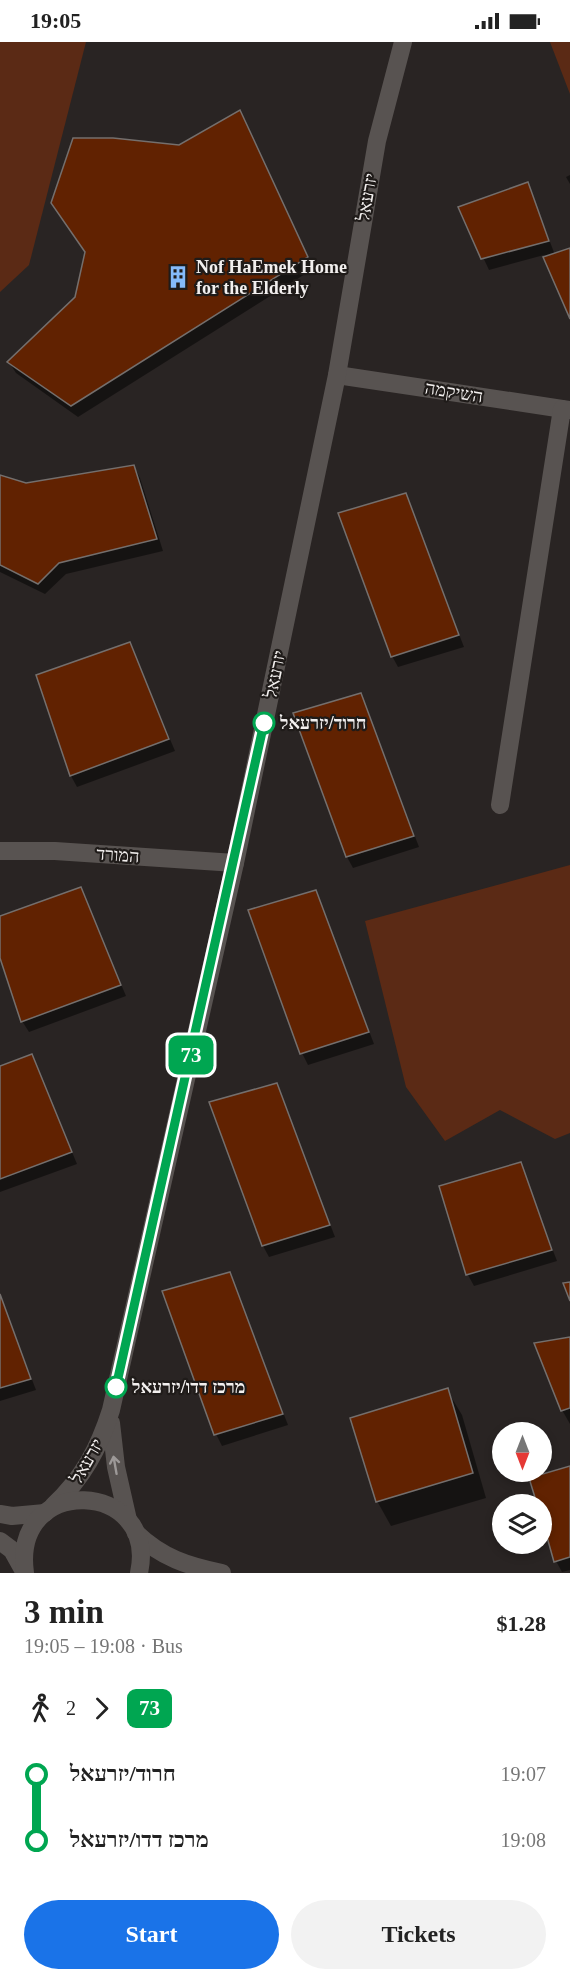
<!DOCTYPE html>
<html lang="en">
<head>
<meta charset="utf-8">
<style>
  body { margin:0; font-family:"Times New Roman",Heebo,serif; background:#f2f2f2; color:#222; height:100vh; display:flex; flex-direction:column; font-size:22px; white-space:nowrap }
  * { box-sizing:border-box; margin:0 }
  p { font-size:20px; color:#767676 }
  .icon { flex:none; width:33px; height:33px; fill:none; stroke:currentColor; stroke-width:2; stroke-linecap:round; stroke-linejoin:round }
  .map { position:relative; height:1531px; overflow:hidden }
  .sheet { display:flex; flex-direction:column; background:#fff; flex:1 }
  .sheet>* { flex:none }
  .badge { padding:0 12px; border-radius:9px; font-size:21px; line-height:39px }
  .needle { width:39px; rotate:180deg }
  .fabs { position:absolute; left:492px; top:1380px; display:grid; gap:12px }
  .fabs a { display:grid; place-items:center; width:60px; height:60px; border-radius:50%; background:#fff; box-shadow:0 3px 9px #0003; font-size:30px }
  .map>.badge { position:absolute; translate:-50% -50%; box-shadow:0 0 0 3px #fff }
  .legs { display:flex; align-items:center; gap:9px; height:66px; padding:0 24px; font-size:20px }
  .legs p { margin-inline-start:auto }
  .head { display:flex; align-items:center; justify-content:space-between; height:102px; padding:0 24px }
  h1 { font-size:33px; font-weight:700; line-height:45px }
  .button { display:flex; gap:12px; margin-top:auto; padding:12px 24px }
  .button a { flex:1; height:69px; border-radius:36px; background:#1a73e8; color:#fff; font-size:24px; font-weight:700; line-height:69px; text-align:center }
  .button a+a { background:#f2f2f2; color:#222 }
  ul { padding:0 24px; list-style:none }
  li { display:flex; align-items:center; gap:21px; height:66px; font-size:22px }
  li i { display:grid; place-items:center; width:9px; height:100%; margin:0 8px; background:currentColor }
  li i::after { content:''; width:15px; height:15px; margin:-8px; border:4px solid; border-radius:50%; background:#fff }
  li p { margin-inline-start:auto }
  li:first-child i { background:linear-gradient(#0000 50%,currentColor 0) }
  li:last-child i { background:linear-gradient(currentColor 50%,#0000 0) }
  .status { display:flex; justify-content:space-between; align-items:center; height:42px; padding:0 30px; background:#fff; direction:ltr }
  .status svg { height:16px; fill:currentColor }
  .map>svg:first-child { display:block }
  .green { fill:#5b2a15 }
  .shadow { fill:#0007 }
  .building { fill:#612201; stroke:#746f6d; stroke-width:1.5 }
  .lines { fill:none; stroke-linecap:round; stroke-linejoin:round }
  .minor { stroke:#585351; stroke-width:18 }
  .oneway { stroke:#9d9998 }
  .line-1-casing { stroke:#fff; stroke-width:14 }
  .line-1 { stroke:#00a651; stroke-width:9 }
  .stop-1-dot { fill:#fff; stroke:#00a651; stroke-width:3 }
  .labels { text-anchor:middle; stroke-width:4.5; stroke-linejoin:round; paint-order:stroke }
  .street-label { font-size:18px; fill:#f2efee; stroke:#1f1b19 }
  .poi-label { font-size:18px; font-weight:bold; fill:#f2efee; stroke:#1f1b19; text-anchor:start }
  .stop-label { font-size:18px; font-weight:bold; fill:#f2efee; stroke:#1f1b19; text-anchor:start }
</style>
</head>
<body>
<div class="status"><b>19:05</b><svg viewBox="0 0 49 12"><path d="M0 12V9h3v3zM5 12V6h3v6zM10 12V3h3v9zM15 12V0h3v12zM26 1h20v11H26zM47 4h2v5h-2z"/></svg></div>
<div class="map">
<svg width="570" height="1531" viewBox="0 0 570 1531">
  <rect width="100%" height="100%" fill="#292423"/>
  <g class="green">
    <polygon points="0,0 86,0 29,223 0,250"/>
    <polygon points="550,0 570,0 570,52"/>
    <polygon points="570,823 570,1091 555,1097 500,1068 445,1099 406,1045 365,879"/>
  </g>
  <g class="shadow">
    <polygon points="246,81 313,227 78,375 16,331 9,320 77,255 179,104"/>
    <polygon points="570,133 570,142 566,135"/>
    <polygon points="528,142 555,213 570,208 570,273 544,213 489,228 460,166"/>
    <polygon points="134,424 140,436 163,509 66,532 45,552 0,530 0,434 26,443"/>
    <polygon points="405,453 464,605 398,625 392,614"/>
    <polygon points="130,602 175,709 77,745 71,734"/>
    <polygon points="361,653 419,805 353,826 347,815"/>
    <polygon points="81,847 126,954 29,990 22,979 0,911 0,876"/>
    <polygon points="316,850 374,1002 308,1023 302,1011"/>
    <polygon points="32,1014 77,1122 0,1150 0,1025"/>
    <polygon points="276,1043 335,1195 269,1215 263,1204"/>
    <polygon points="520,1122 557,1219 474,1244 468,1233 441,1145"/>
    <polygon points="229,1231 288,1383 222,1404 216,1392"/>
    <polygon points="0,1254 36,1348 0,1359"/>
    <polygon points="570,1296 570,1382 562,1368"/>
    <polygon points="447,1348 462,1373 486,1456 391,1484 377,1459"/>
    <polygon points="570,1425 570,1528 562,1530 556,1519 542,1472 542,1462 539,1462 531,1437"/>
  </g>
  <g class="building">
    <polygon points="240,68 308,215 71,364 7,320 75,255 85,210 51,161 73,96 113,96 179,103"/>
    <polygon points="528,140 549,199 481,217 458,165"/>
    <polygon points="570,206 570,277 543,215"/>
    <polygon points="134,423 157,497 59,521 38,542 0,523 0,433 26,441"/>
    <polygon points="406,451 459,593 391,615 338,471"/>
    <polygon points="130,600 169,697 70,734 36,633"/>
    <polygon points="361,651 414,794 346,815 293,671"/>
    <polygon points="81,845 121,943 21,980 0,916 0,874"/>
    <polygon points="316,848 369,990 300,1012 248,868"/>
    <polygon points="32,1012 72,1110 0,1137 0,1024"/>
    <polygon points="277,1041 330,1183 262,1204 209,1060"/>
    <polygon points="521,1120 552,1208 466,1233 439,1144"/>
    <polygon points="230,1230 283,1372 214,1393 162,1249"/>
    <polygon points="570,1240 570,1259 563,1241"/>
    <polygon points="0,1252 31,1337 0,1346"/>
    <polygon points="570,1295 570,1366 561,1369 534,1301"/>
    <polygon points="448,1346 473,1431 376,1460 350,1376"/>
    <polygon points="570,1424 570,1515 554,1520 542,1477 542,1462 537,1462 529,1436"/>
  </g>
  <g class="lines">
    <g class="minor">
      <polyline points="337,333 570,368"/>
      <polyline points="500,763 562,367"/>
      <polyline points="0,809 55,809 235,821"/>
      <polyline points="111,1381 116,1425 128,1478"/>
      <path d="M53 1464C83 1436 99 1406 111 1368L235 821 337 333 377 99 403 0"/>
      <polyline points="0,1472 12,1474 45,1471"/>
      <path d="M136 1491C162 1516 188 1524 222 1531"/>
      <polyline points="0,1499 12,1508 22,1526"/>
      <path d="M25 1531C11 1430 159 1438 139 1531"/>
    </g>
  </g>
  <defs><path id="oneway-shaft" d="M-6 0H5M1.5-3L5.5 0L1.5 3" fill="none" stroke-width="1.6" stroke-linecap="round" stroke-linejoin="round" transform="scale(1.5)"/></defs>
  <use class="oneway" href="#oneway-shaft" transform="translate(115 1423) rotate(-100)"/>
  <g class="lines">
    <g class="line-1-casing">
      <polyline id="line-1" points="116,1345 264,681"/>
    </g>
    <use href="#line-1" class="line-1"/>
  </g>
  <defs>
    <g id="building-bare" transform="scale(1.8)"><path d="M-4-6H4V6H1V3H-1V6H-4ZM-2.5-4.3h1.7v1.8h-1.7ZM.8-4.3h1.7v1.8H.8ZM-2.5-1h1.7V.8h-1.7ZM.8-1h1.7V.8H.8Z" fill="#85bbfb" stroke="#1f1b19" stroke-width="2.5" paint-order="stroke"/></g>
  </defs>
  <g fill-rule="evenodd">
    <use href="#building-bare" x="178" y="235"/>
  </g>
  <g class="stop-1-dot">
    <circle cx="264" cy="681" r="10"/>
    <circle cx="116" cy="1345" r="10"/>
  </g>
  <g class="labels">
    <g class="street-label">
      <text transform="translate(367 155) rotate(-80)" y="6">יזרעאל</text>
      <text transform="translate(454 350) rotate(9)" y="6">השיקמה</text>
      <text transform="translate(275 632) rotate(-78)" y="6">יזרעאל</text>
      <text transform="translate(118 813) rotate(4)" y="6">המורד</text>
      <text transform="translate(87 1419) rotate(-60)" y="6">יזרעאל</text>
    </g>
    <g class="poi-label">
      <text x="196" y="231">Nof HaEmek Home<tspan x="196" dy="21">for the Elderly</tspan></text>
    </g>
    <g class="stop-label">
      <text x="280" y="687">חרוד/יזרעאל</text>
      <text x="132" y="1351">מרכז דדו/יזרעאל</text>
    </g>
  </g>
</svg>
<div class="fabs">
<a><svg class="needle" viewBox="-14 -14 28 28"><path d="M0-13l5 13h-10z" fill="#e53935"/><path d="M0 13l5-13h-10z" fill="#767676"/></svg></a>
<a><svg class="icon" aria-label="layers" viewBox="0 0 24 24"><path d="M12 4l9 5-9 5-9-5zM3 14l9 5 9-5"/></svg></a>
</div>
<b class="badge" style="left:191px;top:1013px;background:#00a651;color:#fff">73</b>
</div>
<section class="sheet">
<div class="head"><div><h1>3 min</h1><p>19:05 – 19:08 · Bus</p></div><b>$1.28</b></div>
<div class="legs"><svg class="icon" aria-label="walk" viewBox="0 0 24 24"><circle cx="13" cy="4" r="2"/><path d="M13 8l-2 6 4 7M11 14l-3 7M7 12l3-4h3l4 4"/></svg>2<svg class="icon" aria-label="forward" viewBox="0 0 24 24"><path d="M9 5l7 7-7 7"/></svg><b class="badge" style="background:#00a651;color:#fff">73</b></div>
<ul>
<li><i style="color:#00a651"></i><b>חרוד/יזרעאל</b><p>19:07</p></li>
<li><i style="color:#00a651"></i><b>מרכז דדו/יזרעאל</b><p>19:08</p></li>
</ul>
<div class="button"><a>Start</a><a>Tickets</a></div>
</section>
</body>
</html>
